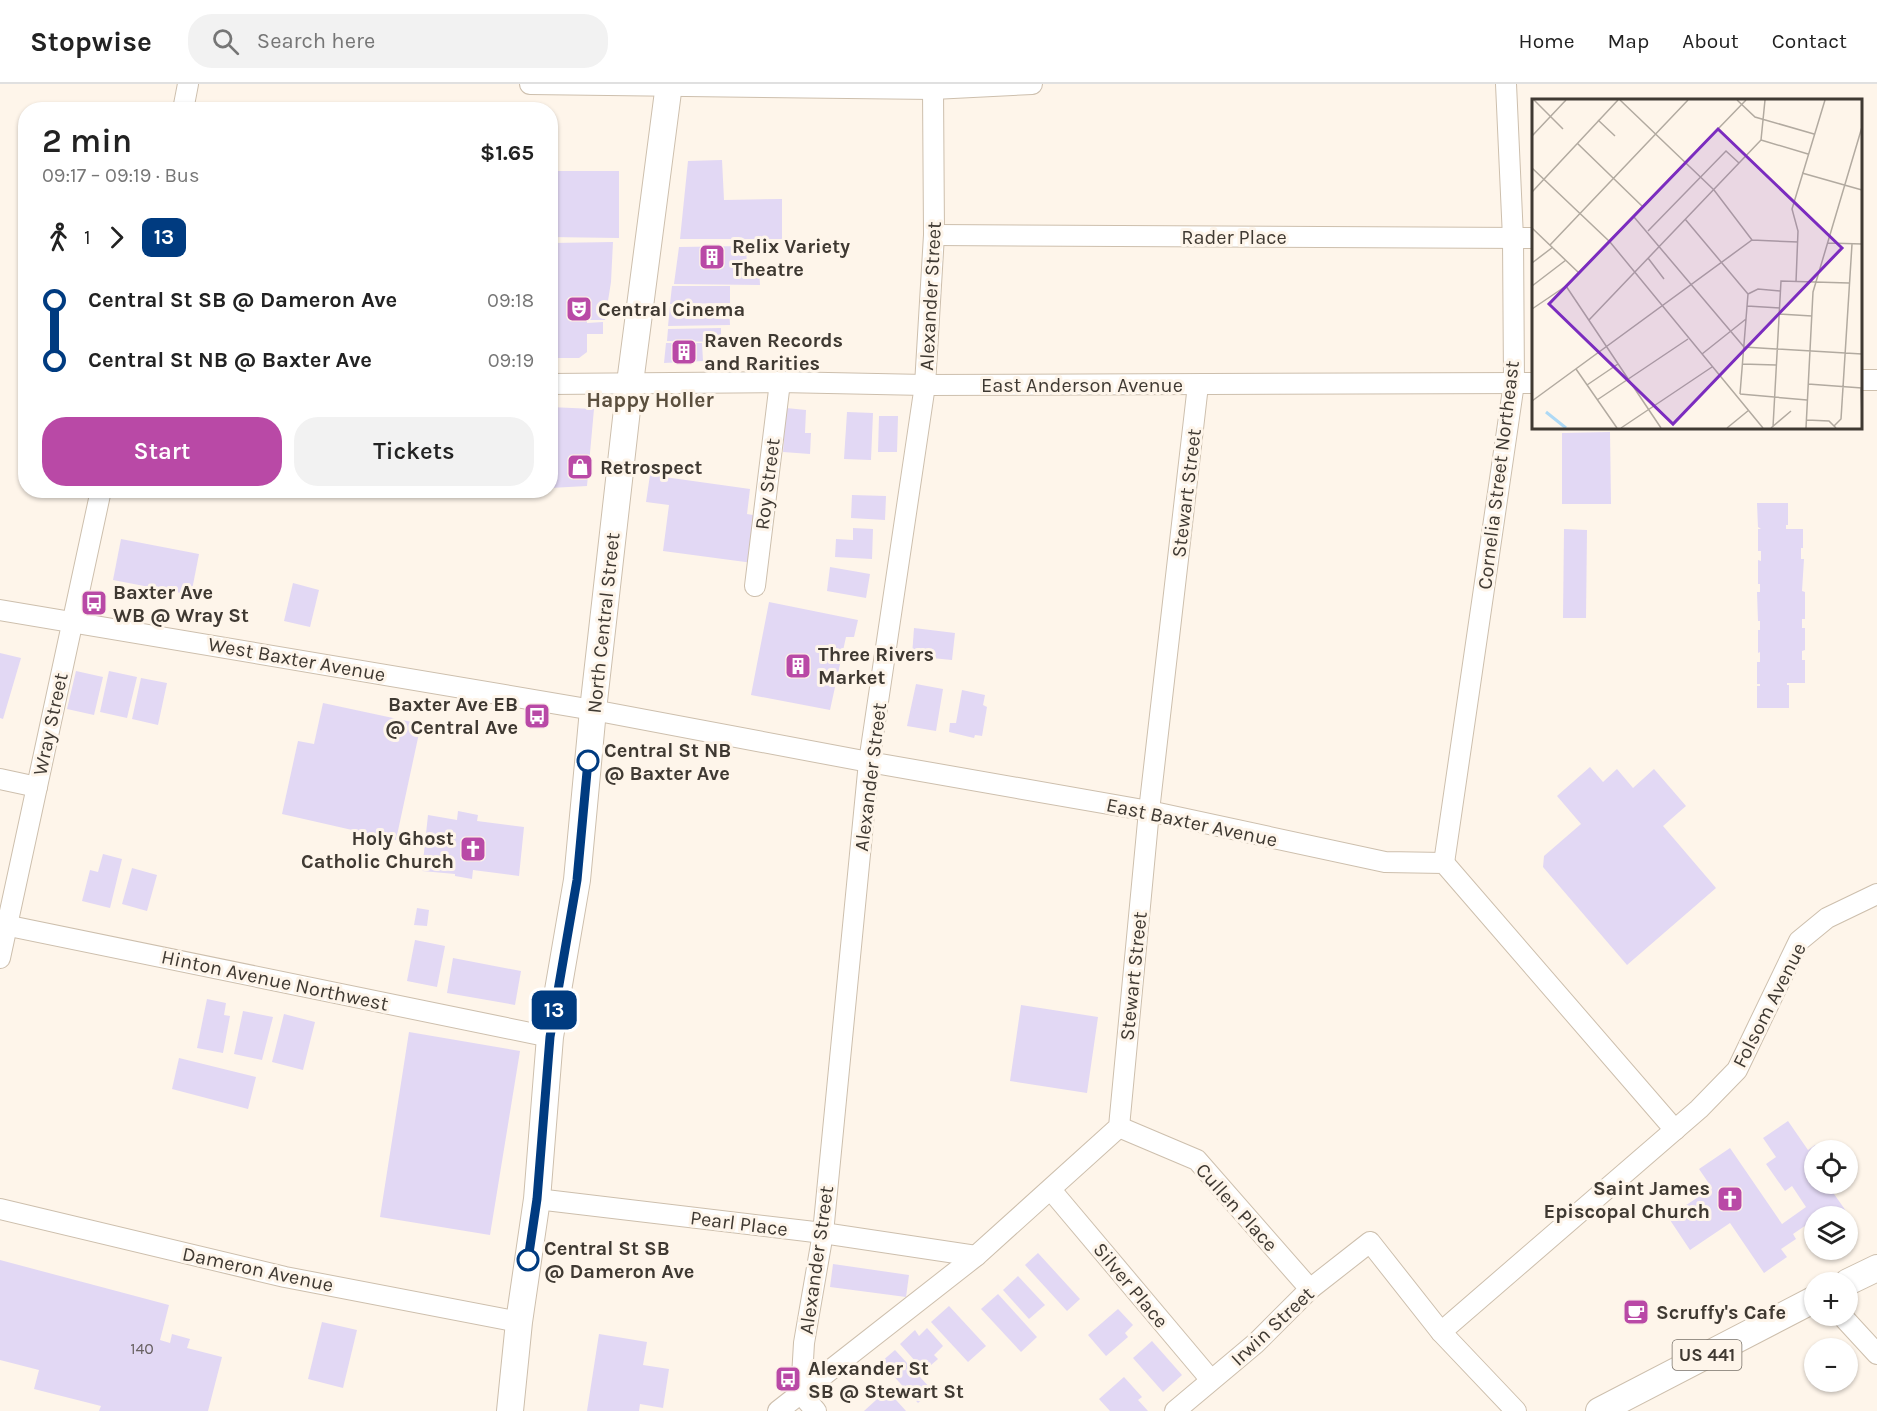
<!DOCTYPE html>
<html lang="en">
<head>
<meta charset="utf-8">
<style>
  body { margin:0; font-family:Karla,sans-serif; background:#f2f2f2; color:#222; height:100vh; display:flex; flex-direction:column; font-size:22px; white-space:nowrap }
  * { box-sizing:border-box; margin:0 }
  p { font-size:20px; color:#767676 }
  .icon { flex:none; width:33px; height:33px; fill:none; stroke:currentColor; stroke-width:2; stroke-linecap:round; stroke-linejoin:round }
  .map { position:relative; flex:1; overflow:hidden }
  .drawer { position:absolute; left:18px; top:18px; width:540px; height:396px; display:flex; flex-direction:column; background:#fff; border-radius:24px; box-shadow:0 2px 4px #0004 }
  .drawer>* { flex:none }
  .badge { padding:0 12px; border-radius:9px; font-size:21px; line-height:39px }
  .controls { position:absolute; left:1804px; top:1056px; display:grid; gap:12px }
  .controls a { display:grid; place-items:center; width:54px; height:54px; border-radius:50%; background:#fff; box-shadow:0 2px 4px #0004; font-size:30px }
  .map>.badge { position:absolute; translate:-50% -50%; box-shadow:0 0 0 3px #fff }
  .legs { display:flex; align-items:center; gap:9px; height:66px; padding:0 24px; font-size:20px }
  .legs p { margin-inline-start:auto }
  .headline { display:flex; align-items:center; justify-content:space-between; height:102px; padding:0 24px }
  h1 { font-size:33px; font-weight:600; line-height:45px }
  .action { display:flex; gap:12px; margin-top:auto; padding:12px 24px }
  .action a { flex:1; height:69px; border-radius:24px; background:#b949a6; color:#fff; font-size:24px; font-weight:600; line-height:69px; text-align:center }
  .action a+a { background:#f2f2f2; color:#222 }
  ul { padding:0 24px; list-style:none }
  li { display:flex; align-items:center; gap:21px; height:60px; font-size:22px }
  li i { display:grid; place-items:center; width:9px; height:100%; margin:0 8px; background:currentColor }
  li i::after { content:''; width:15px; height:15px; margin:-8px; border:4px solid; border-radius:50%; background:#fff }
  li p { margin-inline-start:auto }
  li:first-child i { background:linear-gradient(#0000 50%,currentColor 0) }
  li:last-child i { background:linear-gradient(currentColor 50%,#0000 0) }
  header { display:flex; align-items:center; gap:36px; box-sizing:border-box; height:84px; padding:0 30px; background:#fff; border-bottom:2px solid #e0e0e0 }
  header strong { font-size:28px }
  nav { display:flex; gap:33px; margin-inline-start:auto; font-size:21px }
  .search { width:420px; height:54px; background:#f2f2f2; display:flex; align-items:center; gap:15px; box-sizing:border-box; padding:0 21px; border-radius:24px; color:#767676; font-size:22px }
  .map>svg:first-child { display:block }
  .building { fill:#e2d8f4 }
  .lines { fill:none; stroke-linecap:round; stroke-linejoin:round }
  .minor-casing { stroke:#cdbfad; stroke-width:22 }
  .major-casing { stroke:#cdbfad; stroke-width:28 }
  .minor { stroke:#fff; stroke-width:20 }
  .major { stroke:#fff; stroke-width:26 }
  .line-1-casing { stroke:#fff; stroke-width:14 }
  .line-1 { stroke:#003b80; stroke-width:9 }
  .stop-1-dot { fill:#fff; stroke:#003b80; stroke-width:3 }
  .labels { text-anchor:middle; stroke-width:6; stroke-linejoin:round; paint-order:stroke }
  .number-label { font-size:16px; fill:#686162 }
  .shield { fill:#fef5ea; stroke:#787169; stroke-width:1.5 }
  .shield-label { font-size:18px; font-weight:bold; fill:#3f3932 }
  .street-label { font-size:20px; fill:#3f3932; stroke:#fef5ea }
  .poi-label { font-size:20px; font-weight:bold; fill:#3f3932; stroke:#fef5ea; text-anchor:start }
  .stop-label { font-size:20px; font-weight:bold; fill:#3f3932; stroke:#fef5ea; text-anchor:start }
  .neighbourhood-label { font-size:21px; font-weight:bold; fill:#5b4f3e; stroke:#fef5ea }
  .inset-river { fill:none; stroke:#aed9f5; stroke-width:3 }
  .inset-road { fill:none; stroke:#b2aaa0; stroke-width:1.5 }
  .view { fill:#7b2cbf; fill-opacity:0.15; stroke:#7b2cbf; stroke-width:3 }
  .inset-edge { fill:none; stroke:#3f3932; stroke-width:3 }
</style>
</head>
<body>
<header>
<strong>Stopwise</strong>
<div class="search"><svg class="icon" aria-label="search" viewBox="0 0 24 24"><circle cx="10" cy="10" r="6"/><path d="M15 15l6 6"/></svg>Search here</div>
<nav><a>Home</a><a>Map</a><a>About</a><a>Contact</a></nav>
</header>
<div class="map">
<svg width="1877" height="1327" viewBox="0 0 1877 1327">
  <rect width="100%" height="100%" fill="#fef5ea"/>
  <g class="building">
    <polygon points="722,76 724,116 782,115 782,155 680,155 688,77"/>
    <polygon points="550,87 619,87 619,154 550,153"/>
    <polygon points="613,158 611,198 605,236 587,236 587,239 603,238 603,250 587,250 587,268 579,274 550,274 552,159"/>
    <polygon points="746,162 747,183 759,183 760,201 674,200 679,163"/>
    <polygon points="672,202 730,202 730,219 670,220"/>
    <polygon points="729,221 730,241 668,242 670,222"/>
    <polygon points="721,244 721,258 667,257 668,245"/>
    <polygon points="666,259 702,259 703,277 664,279"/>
    <polygon points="550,323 594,325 587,402 550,404"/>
    <polygon points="786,324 806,326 805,349 811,349 810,370 783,368"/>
    <polygon points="847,328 873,329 871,376 844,375"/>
    <polygon points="879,332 898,332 897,368 878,368"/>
    <polygon points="1610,348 1611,420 1562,420 1562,349"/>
    <polygon points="650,391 750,405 747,430 759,432 753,479 663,467 669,421 646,418"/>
    <polygon points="852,411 886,412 885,436 851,434"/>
    <polygon points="1757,419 1788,419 1788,441 1786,441 1786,445 1803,445 1803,464 1801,464 1801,475 1804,475 1802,507 1805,508 1805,535 1802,535 1802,544 1805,544 1805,566 1802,567 1802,576 1805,576 1805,599 1787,599 1787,601 1789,601 1789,624 1757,624 1757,602 1760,602 1760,600 1757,600 1757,578 1760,578 1760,568 1758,569 1758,546 1760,546 1760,537 1758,537 1757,508 1760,508 1760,500 1758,500 1758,476 1761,477 1761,467 1758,467 1758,445 1761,445 1758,443"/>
    <polygon points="853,444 873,445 872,475 835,473 836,455 853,456"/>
    <polygon points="1564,445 1587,446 1586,534 1563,534"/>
    <polygon points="121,455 199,470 191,511 113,496"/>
    <polygon points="830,483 870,490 866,514 827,507"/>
    <polygon points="293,499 319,506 310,543 284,537"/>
    <polygon points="769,518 858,536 854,553 846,553 830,626 751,611"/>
    <polygon points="914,544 955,549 952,576 912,572"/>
    <polygon points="0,569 21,574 3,635 0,634"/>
    <polygon points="76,587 103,593 94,631 67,625"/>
    <polygon points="109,587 137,593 127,634 100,628"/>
    <polygon points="141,594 167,599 158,641 132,635"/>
    <polygon points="916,600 943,605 936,647 907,642"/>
    <polygon points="962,606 985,611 983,621 987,623 982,652 975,651 974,654 949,648 950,639 956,639"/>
    <polygon points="323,619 421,640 396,756 282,730 298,657 314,660"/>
    <polygon points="1590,683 1603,698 1617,685 1633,704 1654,685 1686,722 1663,742 1716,804 1627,881 1543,783 1544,772 1581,740 1557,712"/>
    <polygon points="458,727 478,731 477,737 524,743 519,792 473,786 472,795 455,792 455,790 422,787 428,731 457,736"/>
    <polygon points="103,770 122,775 110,824 82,817 90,786 98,788"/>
    <polygon points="132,784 157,791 147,827 122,820"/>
    <polygon points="417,824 429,826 427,842 414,841"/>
    <polygon points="415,856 445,862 437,903 407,897"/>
    <polygon points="453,874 521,887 515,921 447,909"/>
    <polygon points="207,915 226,919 224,931 230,932 223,969 197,964"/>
    <polygon points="1021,921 1098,933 1087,1009 1010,997"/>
    <polygon points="243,927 273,933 262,976 234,970"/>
    <polygon points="284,930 315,938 303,986 272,978"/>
    <polygon points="409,948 520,967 490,1151 380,1133"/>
    <polygon points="179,974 256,993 248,1025 172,1005"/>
    <polygon points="1788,1037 1808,1066 1815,1061 1818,1066 1815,1066 1815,1100 1827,1100 1846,1127 1838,1132 1815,1132 1815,1135 1793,1150 1796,1155 1781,1165 1787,1173 1764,1189 1730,1139 1690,1166 1668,1133 1712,1104 1699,1085 1730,1064 1782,1140 1806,1123 1792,1102 1785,1107 1766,1080 1776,1073 1763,1054"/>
    <polygon points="1038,1169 1080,1215 1067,1227 1025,1181"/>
    <polygon points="0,1176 169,1221 160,1256 170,1259 172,1250 190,1255 187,1264 222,1273 208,1327 99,1327 101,1322 34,1305 39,1286 0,1276"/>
    <polygon points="833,1180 909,1191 906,1213 830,1203"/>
    <polygon points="1018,1192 1045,1221 1029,1235 1003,1206"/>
    <polygon points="998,1210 1037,1253 1021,1268 981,1225"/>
    <polygon points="949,1222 986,1262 968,1278 931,1238"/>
    <polygon points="1118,1225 1133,1241 1125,1249 1128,1253 1106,1272 1088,1251"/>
    <polygon points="322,1238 357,1246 343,1304 308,1295"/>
    <polygon points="927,1244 943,1262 934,1271 938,1275 924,1287 900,1260 915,1246 919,1252"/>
    <polygon points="599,1250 647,1258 643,1281 669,1285 663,1324 640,1320 639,1327 587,1327"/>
    <polygon points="1152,1257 1182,1291 1163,1308 1133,1274"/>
    <polygon points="895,1266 932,1306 918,1319 881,1278"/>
    <polygon points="1124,1293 1142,1313 1138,1316 1148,1327 1110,1327 1099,1315"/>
    <polygon points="887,1306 906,1327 864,1327"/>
  </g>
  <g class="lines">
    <g class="minor-casing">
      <g id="minor">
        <polyline points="530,0 933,5 1032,0"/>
        <polyline points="183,26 188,0"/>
        <polyline points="934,151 1534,154"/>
        <polyline points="1860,296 1877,296"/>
        <polyline points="550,300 780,298 925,301 1534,299"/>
        <polyline points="755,502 780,298"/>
        <polyline points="0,526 593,626 869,678 1149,727 1385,778 1444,779 1675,1046"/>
        <polyline points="0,695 37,703"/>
        <polyline points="1444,779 1514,299 1513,154 1506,0"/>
        <polyline points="0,840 550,953"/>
        <polyline points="0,874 101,406"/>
        <polyline points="1119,1043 1197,1076 1310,1205"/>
        <polyline points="1051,1106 1211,1296"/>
        <polyline points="537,1115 823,1149 976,1172"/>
        <polyline points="0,1125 285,1193 519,1238"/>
        <polyline points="1842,1232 1877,1270"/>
        <polyline points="1441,1248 1699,1025 1737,986 1799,857 1827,834 1877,810"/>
        <polyline points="778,1327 976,1172 1119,1043 1149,727 1198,301"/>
        <polyline points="816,1327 801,1310 804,1259 823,1149 869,678 925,301 934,151 933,5"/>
        <polyline points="1175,1327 1256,1259 1310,1205 1370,1158 1441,1248 1516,1327"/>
      </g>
    </g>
    <g class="major-casing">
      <g id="major">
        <polyline points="1848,1198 1877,1184"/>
        <polyline points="510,1327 519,1238 537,1115 550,953 577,796 593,626 630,299 669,0"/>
        <polyline points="1599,1327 1815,1215"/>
      </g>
    </g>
    <use href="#minor" class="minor"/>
    <use href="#major" class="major"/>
  </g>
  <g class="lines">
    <g class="line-1-casing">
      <polyline id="line-1" points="528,1176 537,1115 550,953 577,796 588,677"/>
    </g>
    <use href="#line-1" class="line-1"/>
  </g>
  <defs>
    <g id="building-square" transform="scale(1.35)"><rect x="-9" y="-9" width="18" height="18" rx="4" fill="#b949a6" stroke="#fef5ea"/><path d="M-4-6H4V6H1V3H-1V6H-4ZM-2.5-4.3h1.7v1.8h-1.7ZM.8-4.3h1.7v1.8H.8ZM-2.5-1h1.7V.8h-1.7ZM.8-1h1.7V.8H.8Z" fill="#fff"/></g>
    <g id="theatre-square" transform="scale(1.35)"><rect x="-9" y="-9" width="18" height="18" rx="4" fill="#b949a6" stroke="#fef5ea"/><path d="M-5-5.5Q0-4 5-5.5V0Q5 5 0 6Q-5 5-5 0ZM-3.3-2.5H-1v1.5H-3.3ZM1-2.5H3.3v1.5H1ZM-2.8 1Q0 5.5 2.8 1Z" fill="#fff"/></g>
    <g id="shop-square" transform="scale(1.35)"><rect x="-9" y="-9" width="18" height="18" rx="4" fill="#b949a6" stroke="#fef5ea"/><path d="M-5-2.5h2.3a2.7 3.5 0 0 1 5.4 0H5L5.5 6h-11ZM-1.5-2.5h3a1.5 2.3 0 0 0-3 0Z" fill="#fff"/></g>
    <g id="bus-square" transform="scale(1.35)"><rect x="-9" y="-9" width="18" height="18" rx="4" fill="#b949a6" stroke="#fef5ea"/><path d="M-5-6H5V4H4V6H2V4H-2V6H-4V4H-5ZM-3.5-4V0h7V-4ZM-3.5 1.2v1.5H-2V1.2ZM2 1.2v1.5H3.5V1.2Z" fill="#fff"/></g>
    <g id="church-square" transform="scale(1.35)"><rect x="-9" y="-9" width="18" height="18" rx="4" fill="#b949a6" stroke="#fef5ea"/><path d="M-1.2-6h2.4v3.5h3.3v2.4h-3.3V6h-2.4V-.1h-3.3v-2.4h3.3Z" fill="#fff"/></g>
    <g id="cafe-square" transform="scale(1.35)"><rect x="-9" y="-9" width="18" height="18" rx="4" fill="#b949a6" stroke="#fef5ea"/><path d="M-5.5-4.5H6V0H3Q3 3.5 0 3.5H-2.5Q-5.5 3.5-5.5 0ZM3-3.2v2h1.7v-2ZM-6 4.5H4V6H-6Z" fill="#fff"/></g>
  </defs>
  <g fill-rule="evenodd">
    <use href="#building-square" x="712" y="173"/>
    <use href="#theatre-square" x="579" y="225"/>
    <use href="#building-square" x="684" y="268"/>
    <use href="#shop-square" x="580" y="383"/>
    <use href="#bus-square" x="94" y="519"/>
    <use href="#building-square" x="798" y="582"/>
    <use href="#bus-square" x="537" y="632"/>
    <use href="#church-square" x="473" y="765"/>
    <use href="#church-square" x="1730" y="1115"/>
    <use href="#cafe-square" x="1636" y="1228"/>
    <use href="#bus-square" x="788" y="1295"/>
  </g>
  <g class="stop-1-dot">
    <circle cx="588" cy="677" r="10"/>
    <circle cx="528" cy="1176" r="10"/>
  </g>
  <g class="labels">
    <g class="number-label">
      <text x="142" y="1270">140</text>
    </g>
    <rect class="shield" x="1672.5" y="1256" width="69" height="30" rx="4.5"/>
    <g class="shield-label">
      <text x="1707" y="1277">US 441</text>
    </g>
    <g class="street-label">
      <text x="1234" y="160">Rader Place</text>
      <text transform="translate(930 212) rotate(-87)" y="7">Alexander Street</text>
      <text x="1082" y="308">East Anderson Avenue</text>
      <text transform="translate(1498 391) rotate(-83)" y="7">Cornelia Street Northeast</text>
      <text transform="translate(767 400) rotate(-83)" y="7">Roy Street</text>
      <text transform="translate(1186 409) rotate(-83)" y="7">Stewart Street</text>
      <text transform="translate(603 539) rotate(-84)" y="7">North Central Street</text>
      <text transform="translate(297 575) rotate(10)" y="7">West Baxter Avenue</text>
      <text transform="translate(50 640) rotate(-78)" y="7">Wray Street</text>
      <text transform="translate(870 693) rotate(-83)" y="7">Alexander Street</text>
      <text transform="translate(1192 738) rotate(12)" y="7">East Baxter Avenue</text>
      <text transform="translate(1133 892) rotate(-84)" y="7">Stewart Street</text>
      <text transform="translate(275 896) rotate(12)" y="7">Hinton Avenue Northwest</text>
      <text transform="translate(1769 921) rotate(-63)" y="7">Folsom Avenue</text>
      <text transform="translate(1237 1123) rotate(48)" y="7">Cullen Place</text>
      <text transform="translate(739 1139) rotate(7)" y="7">Pearl Place</text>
      <text transform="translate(816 1176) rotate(-82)" y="7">Alexander Street</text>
      <text transform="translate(258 1185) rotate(12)" y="7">Dameron Avenue</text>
      <text transform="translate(1131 1201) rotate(50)" y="7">Silver Place</text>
      <text transform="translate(1272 1242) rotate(-43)" y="7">Irwin Street</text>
    </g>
    <g class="poi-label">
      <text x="732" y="169">Relix Variety<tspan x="732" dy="23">Theatre</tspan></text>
      <text x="598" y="232">Central Cinema</text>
      <text x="704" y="263">Raven Records<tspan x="704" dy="23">and Rarities</tspan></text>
      <text x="600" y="390">Retrospect</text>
      <text x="113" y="515">Baxter Ave<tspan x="113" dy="23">WB @ Wray St</tspan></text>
      <text x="818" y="577">Three Rivers<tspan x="818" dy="23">Market</tspan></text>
      <text x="518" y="627" text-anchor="end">Baxter Ave EB<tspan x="518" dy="23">@ Central Ave</tspan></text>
      <text x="454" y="761" text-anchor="end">Holy Ghost<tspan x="454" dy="23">Catholic Church</tspan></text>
      <text x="1710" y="1111" text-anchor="end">Saint James<tspan x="1710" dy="23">Episcopal Church</tspan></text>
      <text x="1656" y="1235">Scruffy's Cafe</text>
      <text x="808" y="1291">Alexander St<tspan x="808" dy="23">SB @ Stewart St</tspan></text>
    </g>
    <g class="stop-label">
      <text x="604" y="673">Central St NB<tspan x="604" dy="23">@ Baxter Ave</tspan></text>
      <text x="544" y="1171">Central St SB<tspan x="544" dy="23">@ Dameron Ave</tspan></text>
    </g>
    <g class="neighbourhood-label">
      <text x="650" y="323">Happy Holler</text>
    </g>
  </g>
  <g transform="translate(1532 15)">
    <rect width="330" height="330" fill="#fef5ea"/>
    <path class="inset-river" d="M14 313 34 329"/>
    <path class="inset-road" d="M2 1 31 30M88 1 182 91 220 141M205 1 223 18 282 35M66 21 83 37M0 37 34 1M229 41 276 55M229 41 233 1M45 44 111 108M0 69 78 143 231 329M270 74 330 91M0 93 86 1M102 118 212 248 330 255M153 120 216 195 208 295M0 129 47 174M116 132 194 52 207 64M296 144 330 145M18 146 156 1M116 159 132 180M0 164 21 148M264 183 266 132 260 110 293 1M0 187 34 161M34 187 129 329M216 195 226 190 248 192M215 207 248 209M0 210 34 187 214 1M247 215 280 217M57 221 229 41M170 255 214 220M210 265 244 266M44 270 85 329M276 285 330 289M55 286 86 265M329 289 330 317M208 295 275 301M65 301 156 240M0 302 220 141 266 143M275 321 297 322 304 329M302 327 309 320 320 145M241 328 249 182 317 184M89 329 180 268M195 329 217 311M239 329 259 312M274 329 281 193 330 28"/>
    <path class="view" d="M186 30 310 149 141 325 17 205Z"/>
    <rect width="330" height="330" class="inset-edge"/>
  </g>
</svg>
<div class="controls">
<a><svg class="icon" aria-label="locate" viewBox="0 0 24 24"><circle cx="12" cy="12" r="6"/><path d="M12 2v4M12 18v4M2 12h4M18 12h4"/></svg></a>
<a><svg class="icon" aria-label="layers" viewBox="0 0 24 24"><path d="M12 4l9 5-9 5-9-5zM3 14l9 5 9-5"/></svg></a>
<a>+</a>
<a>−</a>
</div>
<b class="badge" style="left:554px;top:926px;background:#003b80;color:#fff">13</b>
<section class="drawer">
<div class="headline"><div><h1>2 min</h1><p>09:17 – 09:19 · Bus</p></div><b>$1.65</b></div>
<div class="legs"><svg class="icon" aria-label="walk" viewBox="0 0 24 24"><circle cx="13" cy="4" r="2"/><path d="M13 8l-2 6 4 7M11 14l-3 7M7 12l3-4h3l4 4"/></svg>1<svg class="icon" aria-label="forward" viewBox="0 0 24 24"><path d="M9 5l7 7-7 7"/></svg><b class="badge" style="background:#003b80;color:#fff">13</b></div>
<ul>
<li><i style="color:#003b80"></i><b>Central St SB @ Dameron Ave</b><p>09:18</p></li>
<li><i style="color:#003b80"></i><b>Central St NB @ Baxter Ave</b><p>09:19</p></li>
</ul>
<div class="action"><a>Start</a><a>Tickets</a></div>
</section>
</div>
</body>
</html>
